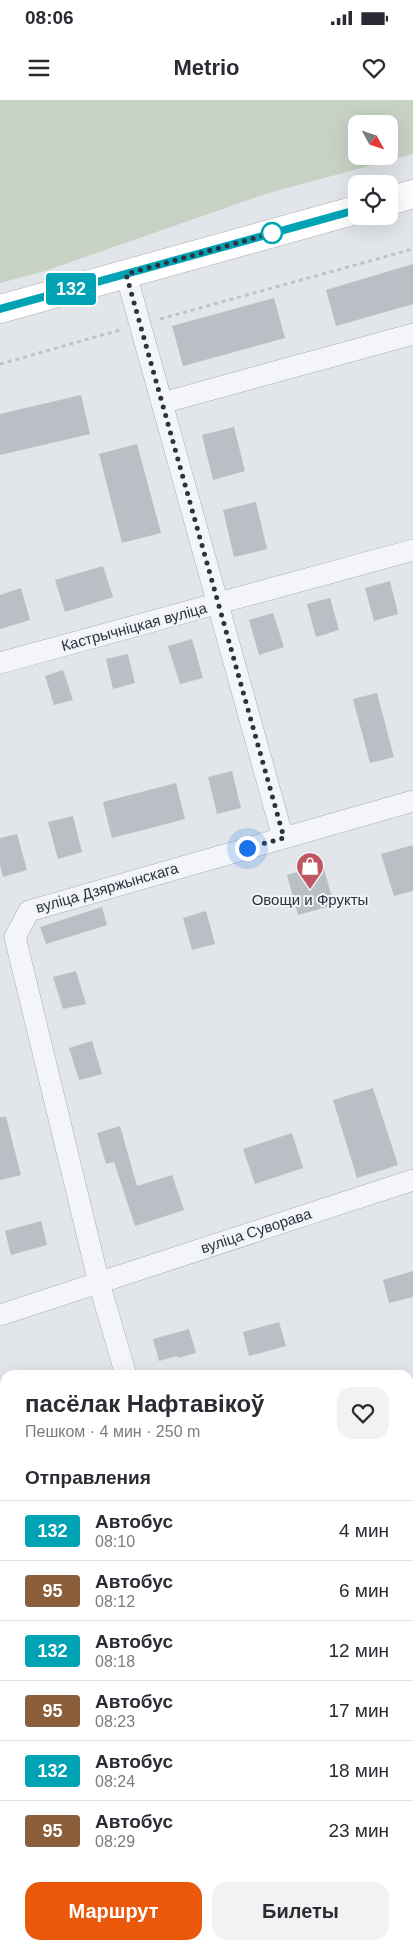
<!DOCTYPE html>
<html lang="ru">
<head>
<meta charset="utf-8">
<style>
  body { margin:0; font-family:Arial,sans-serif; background:#f2f2f3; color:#2b2b33; height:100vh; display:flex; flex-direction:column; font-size:19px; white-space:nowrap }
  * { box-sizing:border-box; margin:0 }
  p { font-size:16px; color:#7c7c81 }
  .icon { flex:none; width:28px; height:28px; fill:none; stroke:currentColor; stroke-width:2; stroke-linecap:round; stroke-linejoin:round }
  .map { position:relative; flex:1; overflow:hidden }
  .drawer { position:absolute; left:0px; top:1270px; width:414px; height:580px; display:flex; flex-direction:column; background:#fff; border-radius:15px 15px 0 0; box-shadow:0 5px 20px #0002 }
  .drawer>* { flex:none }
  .badge { padding:0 10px; border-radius:4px; font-size:18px; line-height:32px }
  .needle { width:32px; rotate:130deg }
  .fabs { position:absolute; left:348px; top:15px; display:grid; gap:10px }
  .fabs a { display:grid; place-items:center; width:50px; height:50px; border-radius:10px; background:#fff; box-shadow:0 5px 20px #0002; font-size:25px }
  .you { position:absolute; width:25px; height:25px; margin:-12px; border:4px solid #fff; border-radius:50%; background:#1a73e8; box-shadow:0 0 0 8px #1a73e833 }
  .map>.badge { position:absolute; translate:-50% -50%; box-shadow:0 0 0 2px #fff }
  h2 { padding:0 25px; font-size:19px; line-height:45px }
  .round { display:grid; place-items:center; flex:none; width:52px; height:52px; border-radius:15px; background:#f2f2f3 }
  .overview { display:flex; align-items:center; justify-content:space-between; height:85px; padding:0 25px }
  h1 { font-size:24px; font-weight:700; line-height:38px }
  .cta { display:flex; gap:10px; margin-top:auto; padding:10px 25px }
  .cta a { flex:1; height:58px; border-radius:15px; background:#ea580c; color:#fff; font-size:20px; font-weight:700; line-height:58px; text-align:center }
  .cta a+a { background:#f2f2f3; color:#2b2b33 }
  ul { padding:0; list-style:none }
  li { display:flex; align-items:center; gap:15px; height:60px; padding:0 25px; border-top:1px solid #e1e1e2 }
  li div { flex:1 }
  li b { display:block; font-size:19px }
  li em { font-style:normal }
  li .badge { min-width:55px; font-weight:700; text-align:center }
  .status { display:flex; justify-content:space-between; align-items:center; height:35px; padding:0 25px; background:#fff; direction:ltr }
  .status svg { height:14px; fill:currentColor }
  header { display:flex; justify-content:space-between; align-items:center; height:65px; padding:0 25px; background:#fff; font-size:22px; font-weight:700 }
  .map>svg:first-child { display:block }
  .green { fill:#c7d2c4; fill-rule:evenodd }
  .building { fill:#babec5 }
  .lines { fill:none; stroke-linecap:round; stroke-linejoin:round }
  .minor-casing { stroke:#a8acb3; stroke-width:22 }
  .secondary-casing { stroke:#a8acb3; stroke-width:29 }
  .path { stroke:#c0c2c8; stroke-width:3; stroke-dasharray:4 4; stroke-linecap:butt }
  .minor { stroke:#f4f5f8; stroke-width:21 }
  .secondary { stroke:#fff; stroke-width:28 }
  .line-casing { stroke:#fff; stroke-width:11 }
  .line { stroke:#00a3b4; stroke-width:8 }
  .walk { stroke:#2c323f; stroke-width:5; stroke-dasharray:0 9 }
  .stop-dot { fill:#fff; stroke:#00a3b4; stroke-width:2.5 }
  .labels { text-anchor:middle; stroke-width:4; stroke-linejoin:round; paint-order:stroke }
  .street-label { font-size:15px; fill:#2c323f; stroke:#f1f3f6 }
  .poi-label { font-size:15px; fill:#2c323f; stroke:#f1f3f6 }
</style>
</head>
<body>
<div class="status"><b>08:06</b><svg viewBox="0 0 49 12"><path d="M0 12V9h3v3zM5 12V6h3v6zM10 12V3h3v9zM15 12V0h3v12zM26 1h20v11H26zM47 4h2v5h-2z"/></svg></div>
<header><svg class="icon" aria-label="menu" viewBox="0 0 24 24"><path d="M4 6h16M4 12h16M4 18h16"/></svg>Metrio<svg class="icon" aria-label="heart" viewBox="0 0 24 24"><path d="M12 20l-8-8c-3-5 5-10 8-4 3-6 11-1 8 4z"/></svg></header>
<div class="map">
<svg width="413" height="1850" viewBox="0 0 413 1850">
  <rect width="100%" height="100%" fill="#e2e5e9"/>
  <path class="green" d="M0 0H413V54L265 94 45 171 0 183ZM356 24H389V56H356Z"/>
  <g class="building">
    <polygon points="413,164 413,204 336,226 326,190"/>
    <polygon points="274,198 285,238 183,266 172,226"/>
    <polygon points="81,295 90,334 0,355 0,314"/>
    <polygon points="234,327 245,371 213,380 202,335"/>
    <polygon points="137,344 161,433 122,443 99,354"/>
    <polygon points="256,402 267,449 234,457 223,410"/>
    <polygon points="103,466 113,497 65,512 55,480"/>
    <polygon points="390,481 398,514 374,521 365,488"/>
    <polygon points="21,488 30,520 0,529 0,495"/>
    <polygon points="330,498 339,530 316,537 307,504"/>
    <polygon points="273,513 284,547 259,555 249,520"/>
    <polygon points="192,539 203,578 180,584 168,546"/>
    <polygon points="128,554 135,583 113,589 106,559"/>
    <polygon points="63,570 73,600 54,605 45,576"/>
    <polygon points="377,593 394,657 370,663 353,599"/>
    <polygon points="232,671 241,708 217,714 208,677"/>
    <polygon points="176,683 185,719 112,738 103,702"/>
    <polygon points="73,716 82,752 58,759 48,722"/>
    <polygon points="17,734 27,770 3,777 0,765 0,738"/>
    <polygon points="413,745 413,791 394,796 381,754"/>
    <polygon points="323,765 334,805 298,815 287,775"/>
    <polygon points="102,807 107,825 46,844 40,827"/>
    <polygon points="206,811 215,844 192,850 183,818"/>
    <polygon points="76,871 86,904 63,909 53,877"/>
    <polygon points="92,941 102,974 79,980 69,948"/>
    <polygon points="373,988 398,1065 357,1078 333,1000"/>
    <polygon points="0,1017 6,1017 21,1075 0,1080"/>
    <polygon points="120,1026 137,1086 172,1075 184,1110 135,1126 114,1062 106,1064 97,1033"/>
    <polygon points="292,1033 303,1068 255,1084 243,1049"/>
    <polygon points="41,1121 47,1145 11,1155 5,1131"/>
    <polygon points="413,1171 413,1197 389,1203 383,1180"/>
    <polygon points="279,1222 286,1246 249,1256 243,1232"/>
    <polygon points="189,1229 196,1253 178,1258 177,1256 159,1261 153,1239"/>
  </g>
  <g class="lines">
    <g class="minor-casing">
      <g id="minor">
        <polyline points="126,174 283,738"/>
        <polyline points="162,303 413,234"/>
        <polyline points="0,563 413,450"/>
        <polyline points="0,1215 413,1080"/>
        <polyline points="126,1275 99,1183 15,837 29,811 413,701"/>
        <polyline points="409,1458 413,1457"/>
        <polyline points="409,1694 413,1692"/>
        <polyline points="0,1799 5,1797"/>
      </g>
    </g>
    <g class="secondary-casing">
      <g id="secondary">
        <polyline points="389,101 413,94"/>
        <polyline points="0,209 356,110"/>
      </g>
    </g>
    <g class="path">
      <polyline points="160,219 413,149"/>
      <polyline points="0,264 120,230"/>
    </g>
    <use href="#minor" class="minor"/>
    <use href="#secondary" class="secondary"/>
  </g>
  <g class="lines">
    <g class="line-casing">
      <polyline id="line" points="0,209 356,110"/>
    </g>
    <use href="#line" class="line"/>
    <polyline class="walk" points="247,748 284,738 126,174 280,131 272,133"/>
  </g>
  <defs>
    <g id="shop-pin" transform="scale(1.4375)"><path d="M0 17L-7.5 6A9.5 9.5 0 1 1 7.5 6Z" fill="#c05563" stroke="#f1f3f6"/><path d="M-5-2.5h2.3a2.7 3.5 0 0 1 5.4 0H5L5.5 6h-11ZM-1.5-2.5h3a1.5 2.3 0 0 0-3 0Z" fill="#fff"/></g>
  </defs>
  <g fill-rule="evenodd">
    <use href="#shop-pin" x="310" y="766"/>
  </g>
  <circle class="stop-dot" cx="272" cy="133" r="10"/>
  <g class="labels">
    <g class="street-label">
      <text transform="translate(134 527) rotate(-15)" y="5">Кастрычніцкая вуліца</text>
      <text transform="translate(107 788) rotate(-16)" y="5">вуліца Дзяржынскага</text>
      <text transform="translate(256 1131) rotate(-18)" y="5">вуліца Суворава</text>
    </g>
    <g class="poi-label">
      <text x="310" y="805">Овощи и Фрукты</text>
    </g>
  </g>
</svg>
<div class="fabs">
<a><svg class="needle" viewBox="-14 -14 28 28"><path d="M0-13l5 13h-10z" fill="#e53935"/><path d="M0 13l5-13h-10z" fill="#7c7c81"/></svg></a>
<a><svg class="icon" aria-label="locate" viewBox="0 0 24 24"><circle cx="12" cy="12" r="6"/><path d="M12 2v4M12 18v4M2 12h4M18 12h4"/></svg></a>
</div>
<div class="you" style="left:247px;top:748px"></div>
<b class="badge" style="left:71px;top:189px;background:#00a3b4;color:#fff">132</b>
<section class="drawer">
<div class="overview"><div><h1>пасёлак Нафтавікоў</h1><p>Пешком · 4 мин · 250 m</p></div><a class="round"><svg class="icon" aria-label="heart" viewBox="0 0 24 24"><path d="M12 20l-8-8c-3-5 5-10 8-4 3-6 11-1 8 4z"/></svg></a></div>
<h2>Отправления</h2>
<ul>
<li><span class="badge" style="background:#00a3b4;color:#fff">132</span><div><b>Автобус</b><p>08:10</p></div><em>4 мин</em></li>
<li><span class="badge" style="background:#8b5e3c;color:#fff">95</span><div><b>Автобус</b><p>08:12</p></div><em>6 мин</em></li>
<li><span class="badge" style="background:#00a3b4;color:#fff">132</span><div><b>Автобус</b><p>08:18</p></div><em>12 мин</em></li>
<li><span class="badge" style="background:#8b5e3c;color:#fff">95</span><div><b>Автобус</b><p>08:23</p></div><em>17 мин</em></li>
<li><span class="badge" style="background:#00a3b4;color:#fff">132</span><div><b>Автобус</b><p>08:24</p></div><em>18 мин</em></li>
<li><span class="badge" style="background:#8b5e3c;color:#fff">95</span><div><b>Автобус</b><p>08:29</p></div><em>23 мин</em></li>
</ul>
<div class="cta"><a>Маршрут</a><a>Билеты</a></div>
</section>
</div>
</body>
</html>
